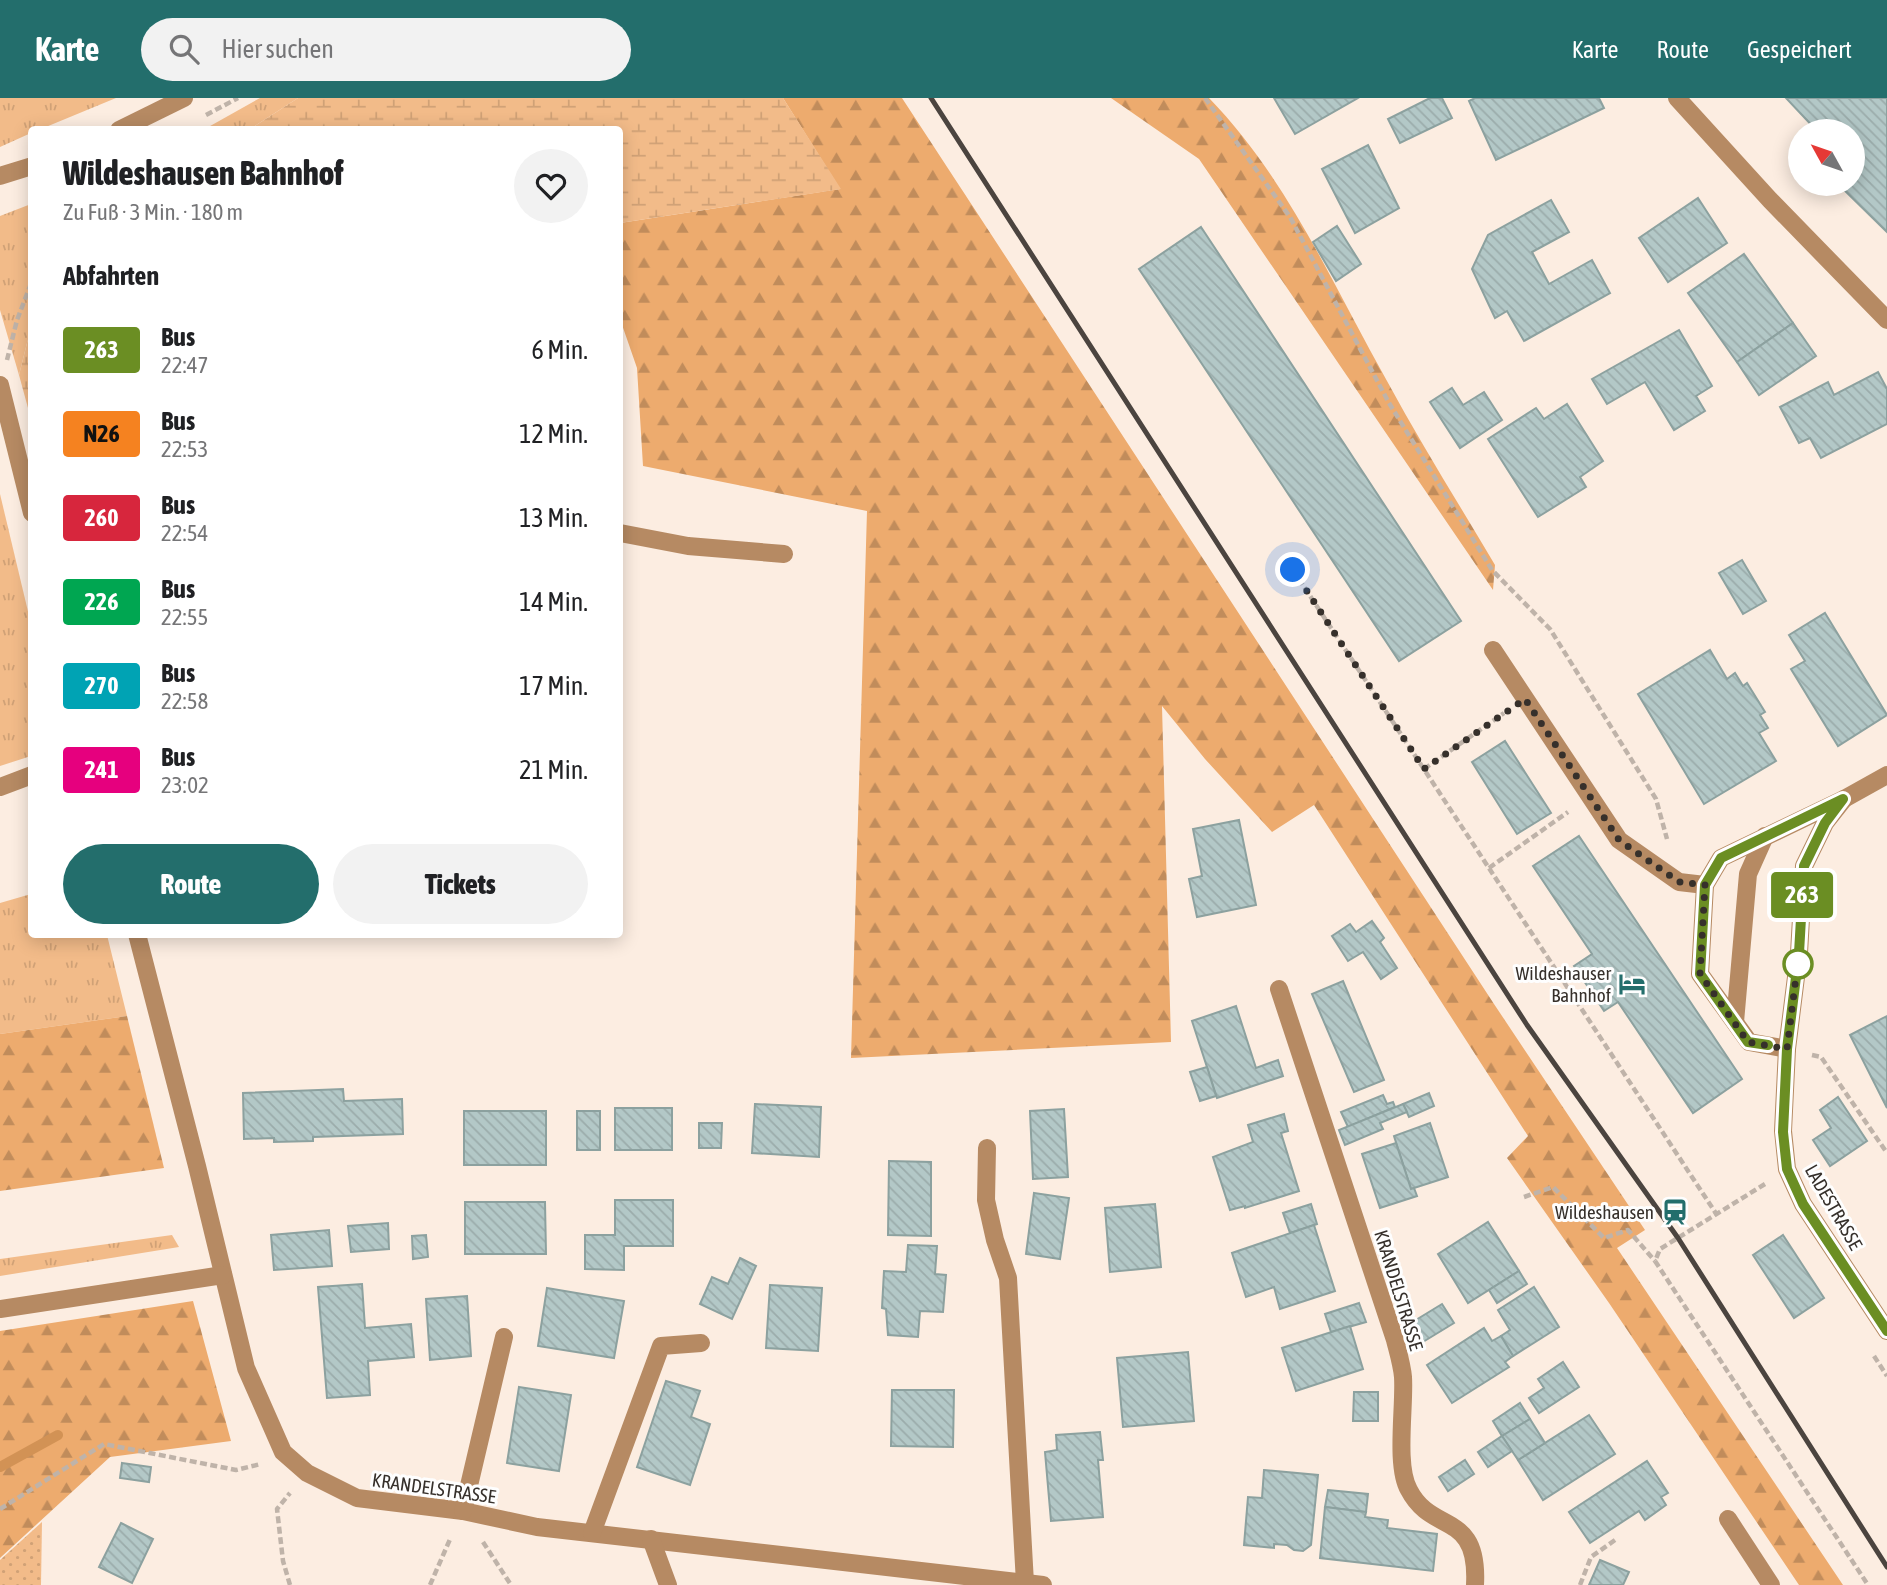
<!DOCTYPE html>
<html lang="de">
<head>
<meta charset="utf-8">
<style>
  body { margin:0; font-family:"Asap Condensed",sans-serif; background:#f2f2f2; color:#202124; height:100vh; display:flex; flex-direction:column; font-size:26px; white-space:nowrap }
  * { box-sizing:border-box; margin:0 }
  p { font-size:23px; color:#757577 }
  .icon { flex:none; width:38px; height:38px; fill:none; stroke:currentColor; stroke-width:2; stroke-linecap:round; stroke-linejoin:round }
  .map { position:relative; flex:1; overflow:hidden }
  .details { position:absolute; left:28px; top:28px; width:595px; height:812px; display:flex; flex-direction:column; background:#fff; border-radius:7px; box-shadow:0 4px 18px #0003 }
  .details>* { flex:none }
  .badge { padding:0 14px; border-radius:5px; font-size:24px; line-height:46px }
  .needle { width:46px; rotate:310deg }
  .controls { position:absolute; left:1788px; top:21px; display:grid; gap:14px }
  .controls a { display:grid; place-items:center; width:77px; height:77px; border-radius:50%; background:#fff; box-shadow:0 4px 18px #0003; font-size:35px }
  .you { position:absolute; width:35px; height:35px; margin:-18px; border:5px solid #fff; border-radius:50%; background:#1a73e8; box-shadow:0 0 0 10px #1a73e833 }
  .map>.badge { position:absolute; translate:-50% -50%; box-shadow:0 0 0 4px #fff }
  h2 { padding:0 35px; font-size:26px; line-height:63px }
  .round { display:grid; place-items:center; flex:none; width:74px; height:74px; border-radius:37px; background:#f2f2f2 }
  .headline { display:flex; align-items:center; justify-content:space-between; height:119px; padding:0 35px }
  h1 { font-size:33px; font-weight:800; line-height:52px }
  .button { display:flex; gap:14px; margin-top:auto; padding:14px 35px }
  .button a { flex:1; height:80px; border-radius:42px; background:#236e6c; color:#fff; font-size:28px; font-weight:800; line-height:80px; text-align:center }
  .button a+a { background:#f2f2f2; color:#202124 }
  ul { padding:0; list-style:none }
  li { display:flex; align-items:center; gap:21px; height:84px; padding:0 35px }
  li div { flex:1 }
  li b { display:block; font-size:26px }
  li em { font-style:normal }
  li .badge { min-width:77px; font-weight:700; text-align:center }
  header { display:flex; align-items:center; gap:42px; box-sizing:border-box; height:98px; padding:0 35px; background:#236e6c; color:#fff }
  header strong { font-size:33px }
  nav { display:flex; gap:38px; margin-inline-start:auto; font-size:24px }
  .search { width:490px; height:63px; background:#f2f2f2; display:flex; align-items:center; gap:18px; box-sizing:border-box; padding:0 24px; border-radius:38px; color:#757577; font-size:26px }
  .map>svg:first-child { display:block }
  .grass { fill:url(#grass-tufts) }
  .forest { fill:url(#forest-firs) }
  .wetland { fill:url(#wetland-marsh) }
  .park { fill:url(#park-dots) }
  .lines { fill:none; stroke-linecap:round; stroke-linejoin:round }
  .stream { stroke:#d29255; stroke-width:10 }
  .building { fill:url(#building-back-hatch); stroke:#8ca19f; stroke-width:2 }
  .path { stroke:#bfb3a9; stroke-width:4.5; stroke-dasharray:7 3.5; stroke-linecap:butt }
  .minor { stroke:#b68a63; stroke-width:18 }
  .rail { stroke:#4b443f; stroke-width:5 }
  .line-casing { stroke:#fff; stroke-width:16 }
  .line { stroke:#6b8e23; stroke-width:10 }
  .walk { stroke:#36302b; stroke-width:7; stroke-dasharray:0 12.6 }
  .stop-dot { fill:#fff; stroke:#6b8e23; stroke-width:3.5 }
  .labels { text-anchor:middle; stroke-width:6; stroke-linejoin:round; paint-order:stroke }
  .poi-label { font-size:19px; fill:#36302b; stroke:#fefefe; text-anchor:end }
  .street-label { font-size:19px; fill:#36302b; stroke:#fefefe }
</style>
</head>
<body>
<header>
<strong>Karte</strong>
<div class="search"><svg class="icon" aria-label="search" viewBox="0 0 24 24"><circle cx="10" cy="10" r="6"/><path d="M15 15l6 6"/></svg>Hier suchen</div>
<nav><a>Karte</a><a>Route</a><a>Gespeichert</a></nav>
</header>
<div class="map">
<svg width="1887" height="1487" viewBox="0 0 1887 1487">
  <defs>
    <pattern id="grass-tufts" width="24" height="20" patternUnits="userSpaceOnUse" patternTransform="scale(1.75)"><rect width="24" height="20" fill="#f2bb89"/><path d="M3 7l-1-3M5 7V3M7 7l1-3M15 17l-1-3M17 17v-4M19 17l1-3" fill="none" stroke="#d0a176"/></pattern>
    <pattern id="forest-firs" width="22" height="20" patternUnits="userSpaceOnUse" patternTransform="scale(1.75)"><rect width="22" height="20" fill="#edab6e"/><path d="M5 1l3.5 6h-7zM16 11l3.5 6h-7z" fill="#c18c5b"/></pattern>
    <pattern id="wetland-marsh" width="20" height="14" patternUnits="userSpaceOnUse" patternTransform="scale(1.75)"><rect width="20" height="14" fill="#f2bb89"/><path d="M1 5h8M5 5V1M11 12h8M15 12V8" fill="none" stroke="#d0a176"/></pattern>
    <pattern id="park-dots" width="8" height="8" patternUnits="userSpaceOnUse" patternTransform="scale(1.75)"><rect width="8" height="8" fill="#f2bb89"/><path d="M2 2h.1M6 6h.1" fill="none" stroke="#d0a176" stroke-width="1.8" stroke-linecap="round"/></pattern>
    <pattern id="building-back-hatch" width="6" height="6" patternUnits="userSpaceOnUse" patternTransform="scale(1.75)"><rect width="6" height="6" fill="#b3c8c7"/><path d="M-1 5l2 2M0 0l6 6M5-1l2 2" fill="none" stroke="#9bacab"/></pattern>
  </defs>
  <rect width="100%" height="100%" fill="#fcede1"/>
  <g class="grass">
    <polygon points="0,0 116,0 41,31 32,32 31,35 0,49"/>
    <polygon points="260,0 298,0 250,31 203,32"/>
    <polygon points="31,106 31,229 19,277 0,212 0,118"/>
    <polygon points="0,396 31,526 31,658 0,668"/>
    <polygon points="31,796 32,836 107,837 127,918 0,936 0,805"/>
    <polygon points="172,1137 179,1149 0,1178 0,1161"/>
  </g>
  <g class="forest">
    <polygon points="783,0 902,0 1494,906 1645,1132 1617,1150 1843,1487 1799,1487 1609,1205 1507,1060 1528,1038 1314,707 1272,734 1205,661 1162,608 1171,944 851,960 867,413 643,368 637,270 620,221 620,125 840,91"/>
    <path d="M1111 0H1209C1287 80 1333 187 1387 283 1421 346 1459 406 1495 467L1493 492 1199 61Z"/>
    <polygon points="127,918 164,1070 0,1093 0,936"/>
    <polygon points="193,1203 231,1343 110,1359 0,1460 0,1233"/>
  </g>
  <g class="wetland">
    <polygon points="298,0 783,0 841,91 620,125 620,32 250,31"/>
    <polygon points="31,229 31,321 19,277"/>
  </g>
  <polygon class="park" points="42,1424 41,1487 0,1487 0,1462"/>
  <g class="lines">
    <polyline class="stream" points="0,1369 58,1337"/>
  </g>
  <g class="building">
    <polygon points="1274,0 1358,0 1295,36"/>
    <polygon points="1430,0 1442,0 1452,20 1400,45 1388,21"/>
    <polygon points="1475,0 1599,0 1604,10 1496,62 1469,3"/>
    <polygon points="1786,0 1887,0 1887,134 1838,86 1853,86 1853,33 1817,33"/>
    <polygon points="1368,47 1399,110 1355,135 1322,71"/>
    <polygon points="1698,100 1727,145 1668,184 1639,140"/>
    <polygon points="1551,102 1569,134 1532,154 1549,186 1592,162 1610,195 1524,243 1507,213 1495,220 1472,171 1488,137"/>
    <polygon points="1337,128 1361,166 1336,183 1313,144"/>
    <polygon points="1201,129 1461,523 1399,563 1139,171"/>
    <polygon points="1744,156 1793,225 1737,264 1688,195"/>
    <polygon points="1793,225 1816,258 1759,297 1737,264"/>
    <polygon points="1679,232 1712,288 1696,298 1705,313 1674,332 1645,284 1607,306 1592,281"/>
    <polygon points="1878,274 1887,291 1887,326 1821,360 1810,340 1799,345 1780,309 1828,284 1834,297"/>
    <polygon points="1452,290 1463,307 1484,294 1502,322 1460,350 1430,304"/>
    <polygon points="1567,306 1603,363 1580,379 1586,389 1538,419 1488,341 1536,310 1544,321"/>
    <polygon points="1742,462 1766,503 1743,516 1719,475"/>
    <polygon points="1825,515 1887,617 1838,648 1791,571 1805,563 1789,537"/>
    <polygon points="1710,552 1727,581 1735,575 1743,588 1747,585 1765,614 1760,617 1768,630 1759,635 1776,663 1704,706 1638,596"/>
    <polygon points="1505,643 1551,715 1517,736 1472,664"/>
    <polygon points="1239,722 1256,807 1197,819 1189,781 1202,778 1193,731"/>
    <polygon points="1579,738 1742,981 1693,1015 1618,904 1604,913 1574,868 1592,856 1533,768"/>
    <polygon points="1372,823 1384,840 1380,844 1397,870 1381,881 1363,854 1348,863 1332,838 1350,826 1356,834"/>
    <polygon points="1343,883 1384,982 1354,994 1312,896"/>
    <polygon points="1236,908 1256,970 1278,962 1283,978 1217,1000 1192,923"/>
    <polygon points="1887,918 1887,1010 1850,937"/>
    <polygon points="1207,969 1216,998 1200,1003 1190,974"/>
    <polygon points="343,991 344,1003 402,1001 403,1036 313,1039 313,1043 274,1044 274,1040 244,1041 243,995"/>
    <polygon points="1429,995 1434,1008 1409,1019 1403,1006"/>
    <polygon points="1383,997 1387,1006 1393,1004 1395,1009 1348,1029 1341,1014"/>
    <polygon points="1838,999 1867,1043 1830,1068 1813,1042 1831,1030 1820,1012"/>
    <polygon points="755,1006 821,1009 819,1059 752,1055"/>
    <polygon points="1403,1006 1407,1014 1380,1025 1383,1031 1345,1047 1339,1032"/>
    <rect x="615" y="1010" width="57" height="42"/>
    <polygon points="1064,1011 1068,1079 1033,1081 1030,1013"/>
    <rect x="464" y="1013" width="82" height="54"/>
    <rect x="577" y="1013" width="23" height="39"/>
    <polygon points="1284,1016 1288,1033 1281,1035 1299,1093 1245,1110 1245,1108 1230,1112 1213,1059 1253,1044 1248,1027"/>
    <polygon points="699,1025 722,1025 721,1050 699,1050"/>
    <polygon points="1430,1025 1448,1079 1411,1091 1394,1038"/>
    <polygon points="1396,1045 1411,1091 1414,1090 1417,1098 1380,1110 1362,1056"/>
    <polygon points="889,1063 931,1064 931,1138 888,1137"/>
    <polygon points="1034,1095 1069,1100 1060,1161 1026,1156"/>
    <polygon points="615,1102 673,1102 673,1148 624,1148 624,1172 585,1171 585,1137 615,1137"/>
    <polygon points="465,1104 545,1104 546,1156 465,1156"/>
    <polygon points="1155,1106 1161,1169 1110,1174 1105,1110"/>
    <polygon points="1311,1106 1317,1126 1290,1135 1283,1115"/>
    <polygon points="1488,1124 1519,1173 1468,1205 1438,1156"/>
    <polygon points="388,1125 389,1151 351,1154 348,1128"/>
    <polygon points="1314,1127 1335,1193 1280,1211 1274,1189 1246,1199 1232,1155"/>
    <polygon points="329,1132 332,1168 274,1172 271,1137"/>
    <polygon points="426,1137 428,1159 413,1161 412,1138"/>
    <polygon points="1783,1137 1824,1200 1794,1220 1753,1157"/>
    <polygon points="908,1147 937,1148 935,1176 946,1177 943,1214 920,1213 918,1239 888,1237 886,1211 882,1210 884,1173 906,1174"/>
    <polygon points="740,1160 756,1168 732,1221 700,1206 712,1179 728,1186"/>
    <polygon points="1519,1173 1527,1186 1497,1205 1489,1192"/>
    <polygon points="362,1186 365,1230 411,1226 414,1259 368,1263 370,1297 327,1300 318,1189"/>
    <polygon points="770,1187 822,1190 818,1253 766,1250"/>
    <polygon points="1534,1189 1559,1229 1513,1258 1501,1238 1510,1232 1498,1212"/>
    <polygon points="547,1190 624,1203 614,1260 538,1248"/>
    <polygon points="467,1198 471,1258 430,1262 426,1201"/>
    <polygon points="1359,1205 1366,1224 1331,1234 1325,1216"/>
    <polygon points="1442,1206 1454,1225 1418,1247 1406,1228"/>
    <polygon points="1350,1228 1363,1271 1296,1293 1282,1250"/>
    <polygon points="1484,1230 1492,1243 1501,1238 1513,1258 1505,1264 1509,1269 1452,1305 1427,1267"/>
    <polygon points="1188,1254 1194,1323 1123,1329 1117,1260"/>
    <polygon points="1563,1264 1579,1289 1539,1315 1529,1300 1544,1290 1538,1281"/>
    <polygon points="666,1283 700,1293 691,1319 710,1326 690,1387 637,1369"/>
    <polygon points="519,1289 571,1297 559,1373 507,1365"/>
    <polygon points="892,1292 954,1292 953,1349 891,1348"/>
    <polygon points="1354,1294 1378,1294 1378,1323 1353,1323"/>
    <polygon points="1520,1305 1530,1321 1502,1338 1493,1323"/>
    <polygon points="1589,1317 1615,1356 1543,1402 1518,1362"/>
    <polygon points="1530,1321 1545,1345 1518,1362 1502,1338"/>
    <polygon points="1100,1334 1103,1362 1098,1362 1103,1419 1051,1423 1045,1354 1057,1352 1056,1337"/>
    <polygon points="1502,1338 1512,1353 1488,1369 1478,1354"/>
    <polygon points="1465,1362 1474,1376 1448,1393 1439,1379"/>
    <polygon points="1647,1363 1668,1395 1661,1399 1666,1407 1645,1422 1639,1413 1590,1445 1569,1414"/>
    <polygon points="122,1365 151,1369 149,1384 120,1380"/>
    <polygon points="1264,1372 1318,1377 1311,1447 1303,1453 1294,1452 1287,1447 1274,1446 1274,1450 1244,1447 1248,1399 1262,1400"/>
    <polygon points="1328,1392 1368,1396 1366,1414 1325,1409"/>
    <polygon points="1325,1409 1366,1414 1365,1419 1388,1422 1387,1430 1437,1436 1433,1473 1320,1460"/>
    <polygon points="121,1425 153,1441 132,1485 99,1469"/>
    <polygon points="1600,1462 1629,1474 1623,1487 1589,1487"/>
  </g>
  <g class="lines">
    <g class="path">
      <polyline points="1205,0 1290,119 1389,305 1492,472 1550,531 1656,701 1667,741"/>
      <polyline points="206,17 238,0"/>
      <polyline points="7,262 17,222 32,183"/>
      <polyline points="1293,472 1717,1117"/>
      <polyline points="1424,671 1504,615"/>
      <polyline points="1489,770 1568,714"/>
      <polyline points="1812,957 1821,959 1887,1055"/>
      <polyline points="1765,1086 1660,1151 1655,1163 1868,1487"/>
      <polyline points="1524,1099 1553,1089 1604,1140 1628,1132 1655,1163"/>
      <polyline points="1874,1258 1887,1278"/>
      <polyline points="0,1411 104,1346 236,1372 261,1366"/>
      <polyline points="483,1444 511,1487"/>
      <polyline points="290,1487 283,1463 277,1411 290,1395"/>
      <polyline points="430,1487 451,1439"/>
      <polyline points="1580,1487 1591,1459 1615,1442"/>
    </g>
    <g class="minor">
      <polyline points="1677,0 1770,102 1887,222"/>
      <polyline points="119,32 184,0"/>
      <polyline points="0,78 32,68"/>
      <polyline points="0,287 32,415"/>
      <polyline points="620,435 688,448 784,456"/>
      <polyline points="1493,552 1619,742 1679,784 1705,787"/>
      <polyline points="0,689 32,677"/>
      <polyline points="1844,701 1825,725 1804,768 1799,855 1787,951 1783,1033 1787,1071 1803,1106 1887,1233"/>
      <polyline points="137,836 197,1068 246,1270 283,1354 307,1375 357,1400 463,1413 537,1429 1043,1487"/>
      <path d="M1279 891 1395 1242C1398 1254 1402 1267 1403 1279 1405 1308 1395 1368 1409 1392 1432 1437 1479 1412 1475 1487"/>
      <polyline points="1735,924 1748,776 1765,738"/>
      <polyline points="1787,951 1749,944 1700,876 1705,787 1721,760 1844,701 1887,677"/>
      <polyline points="987,1050 986,1102 995,1142 1008,1180 1025,1485"/>
      <polyline points="0,1211 223,1177"/>
      <polyline points="463,1413 504,1239"/>
      <polyline points="1728,1421 1771,1487"/>
      <polyline points="592,1435 661,1248 701,1245"/>
      <polyline points="651,1441 668,1487"/>
    </g>
    <polyline class="rail" points="931,0 1527,927 1678,1140 1887,1469"/>
  </g>
  <g class="lines">
    <g class="line-casing">
      <polyline id="line" points="1768,947 1748,944 1700,876 1705,787 1721,760 1843,701 1825,725 1804,768 1799,855 1787,951 1783,1034 1787,1071 1803,1106 1887,1233"/>
    </g>
    <use href="#line" class="line"/>
    <polyline class="walk" points="1293,472 1424,671 1525,601 1619,742 1679,784 1705,787 1700,876 1748,944 1787,951 1799,855 1798,866"/>
  </g>
  <defs>
    <g id="hotel-bare" transform="scale(2.1)"><path d="M-6-4.5h1.5V1H6V5H4.5V3h-9V5H-6ZM-4 0a1.8 1.8 0 1 1 3.6 0ZM.5 0V-2.5h3Q6-2.5 6 0Z" fill="#236e6c" stroke="#fefefe" stroke-width="2.5" paint-order="stroke"/></g>
    <g id="station-bare" transform="scale(2.1)"><path d="M-3-6H3Q5-6 5-4V2Q5 4 3 4L4.5 6H3L1.5 4h-3L-3 6H-4.5L-3 4Q-5 4-5 2V-4Q-5-6-3-6ZM-3.5-4v3h7v-3ZM-3.5 1v1.5H-2V1ZM2 1v1.5H3.5V1Z" fill="#236e6c" stroke="#fefefe" stroke-width="2.5" paint-order="stroke"/></g>
  </defs>
  <g fill-rule="evenodd">
    <use href="#hotel-bare" x="1632" y="886"/>
    <use href="#station-bare" x="1675" y="1114"/>
  </g>
  <circle class="stop-dot" cx="1798" cy="866" r="14"/>
  <g class="labels">
    <g class="poi-label">
      <text x="1611" y="882">Wildeshauser<tspan x="1611" dy="22">Bahnhof</tspan></text>
      <text x="1654" y="1121">Wildeshausen</text>
    </g>
    <g class="street-label">
      <text transform="translate(1834 1109) rotate(60)" y="7">LADESTRASSE</text>
      <text transform="translate(1399 1192) rotate(73)" y="7">KRANDELSTRASSE</text>
      <text transform="translate(434 1390) rotate(8)" y="7">KRANDELSTRASSE</text>
    </g>
  </g>
</svg>
<div class="controls">
<a><svg class="needle" viewBox="-14 -14 28 28"><path d="M0-13l5 13h-10z" fill="#e53935"/><path d="M0 13l5-13h-10z" fill="#757577"/></svg></a>
</div>
<div class="you" style="left:1293px;top:472px"></div>
<b class="badge" style="left:1802px;top:797px;background:#6b8e23;color:#fff">263</b>
<section class="details">
<div class="headline"><div><h1>Wildeshausen Bahnhof</h1><p>Zu Fuß · 3 Min. · 180 m</p></div><a class="round"><svg class="icon" aria-label="heart" viewBox="0 0 24 24"><path d="M12 20l-8-8c-3-5 5-10 8-4 3-6 11-1 8 4z"/></svg></a></div>
<h2>Abfahrten</h2>
<ul>
<li><span class="badge" style="background:#6b8e23;color:#fff">263</span><div><b>Bus</b><p>22:47</p></div><em>6 Min.</em></li>
<li><span class="badge" style="background:#f58220;color:#111">N26</span><div><b>Bus</b><p>22:53</p></div><em>12 Min.</em></li>
<li><span class="badge" style="background:#d7263d;color:#fff">260</span><div><b>Bus</b><p>22:54</p></div><em>13 Min.</em></li>
<li><span class="badge" style="background:#00a651;color:#fff">226</span><div><b>Bus</b><p>22:55</p></div><em>14 Min.</em></li>
<li><span class="badge" style="background:#00a3b4;color:#fff">270</span><div><b>Bus</b><p>22:58</p></div><em>17 Min.</em></li>
<li><span class="badge" style="background:#e6007e;color:#fff">241</span><div><b>Bus</b><p>23:02</p></div><em>21 Min.</em></li>
</ul>
<div class="button"><a>Route</a><a>Tickets</a></div>
</section>
</div>
</body>
</html>
